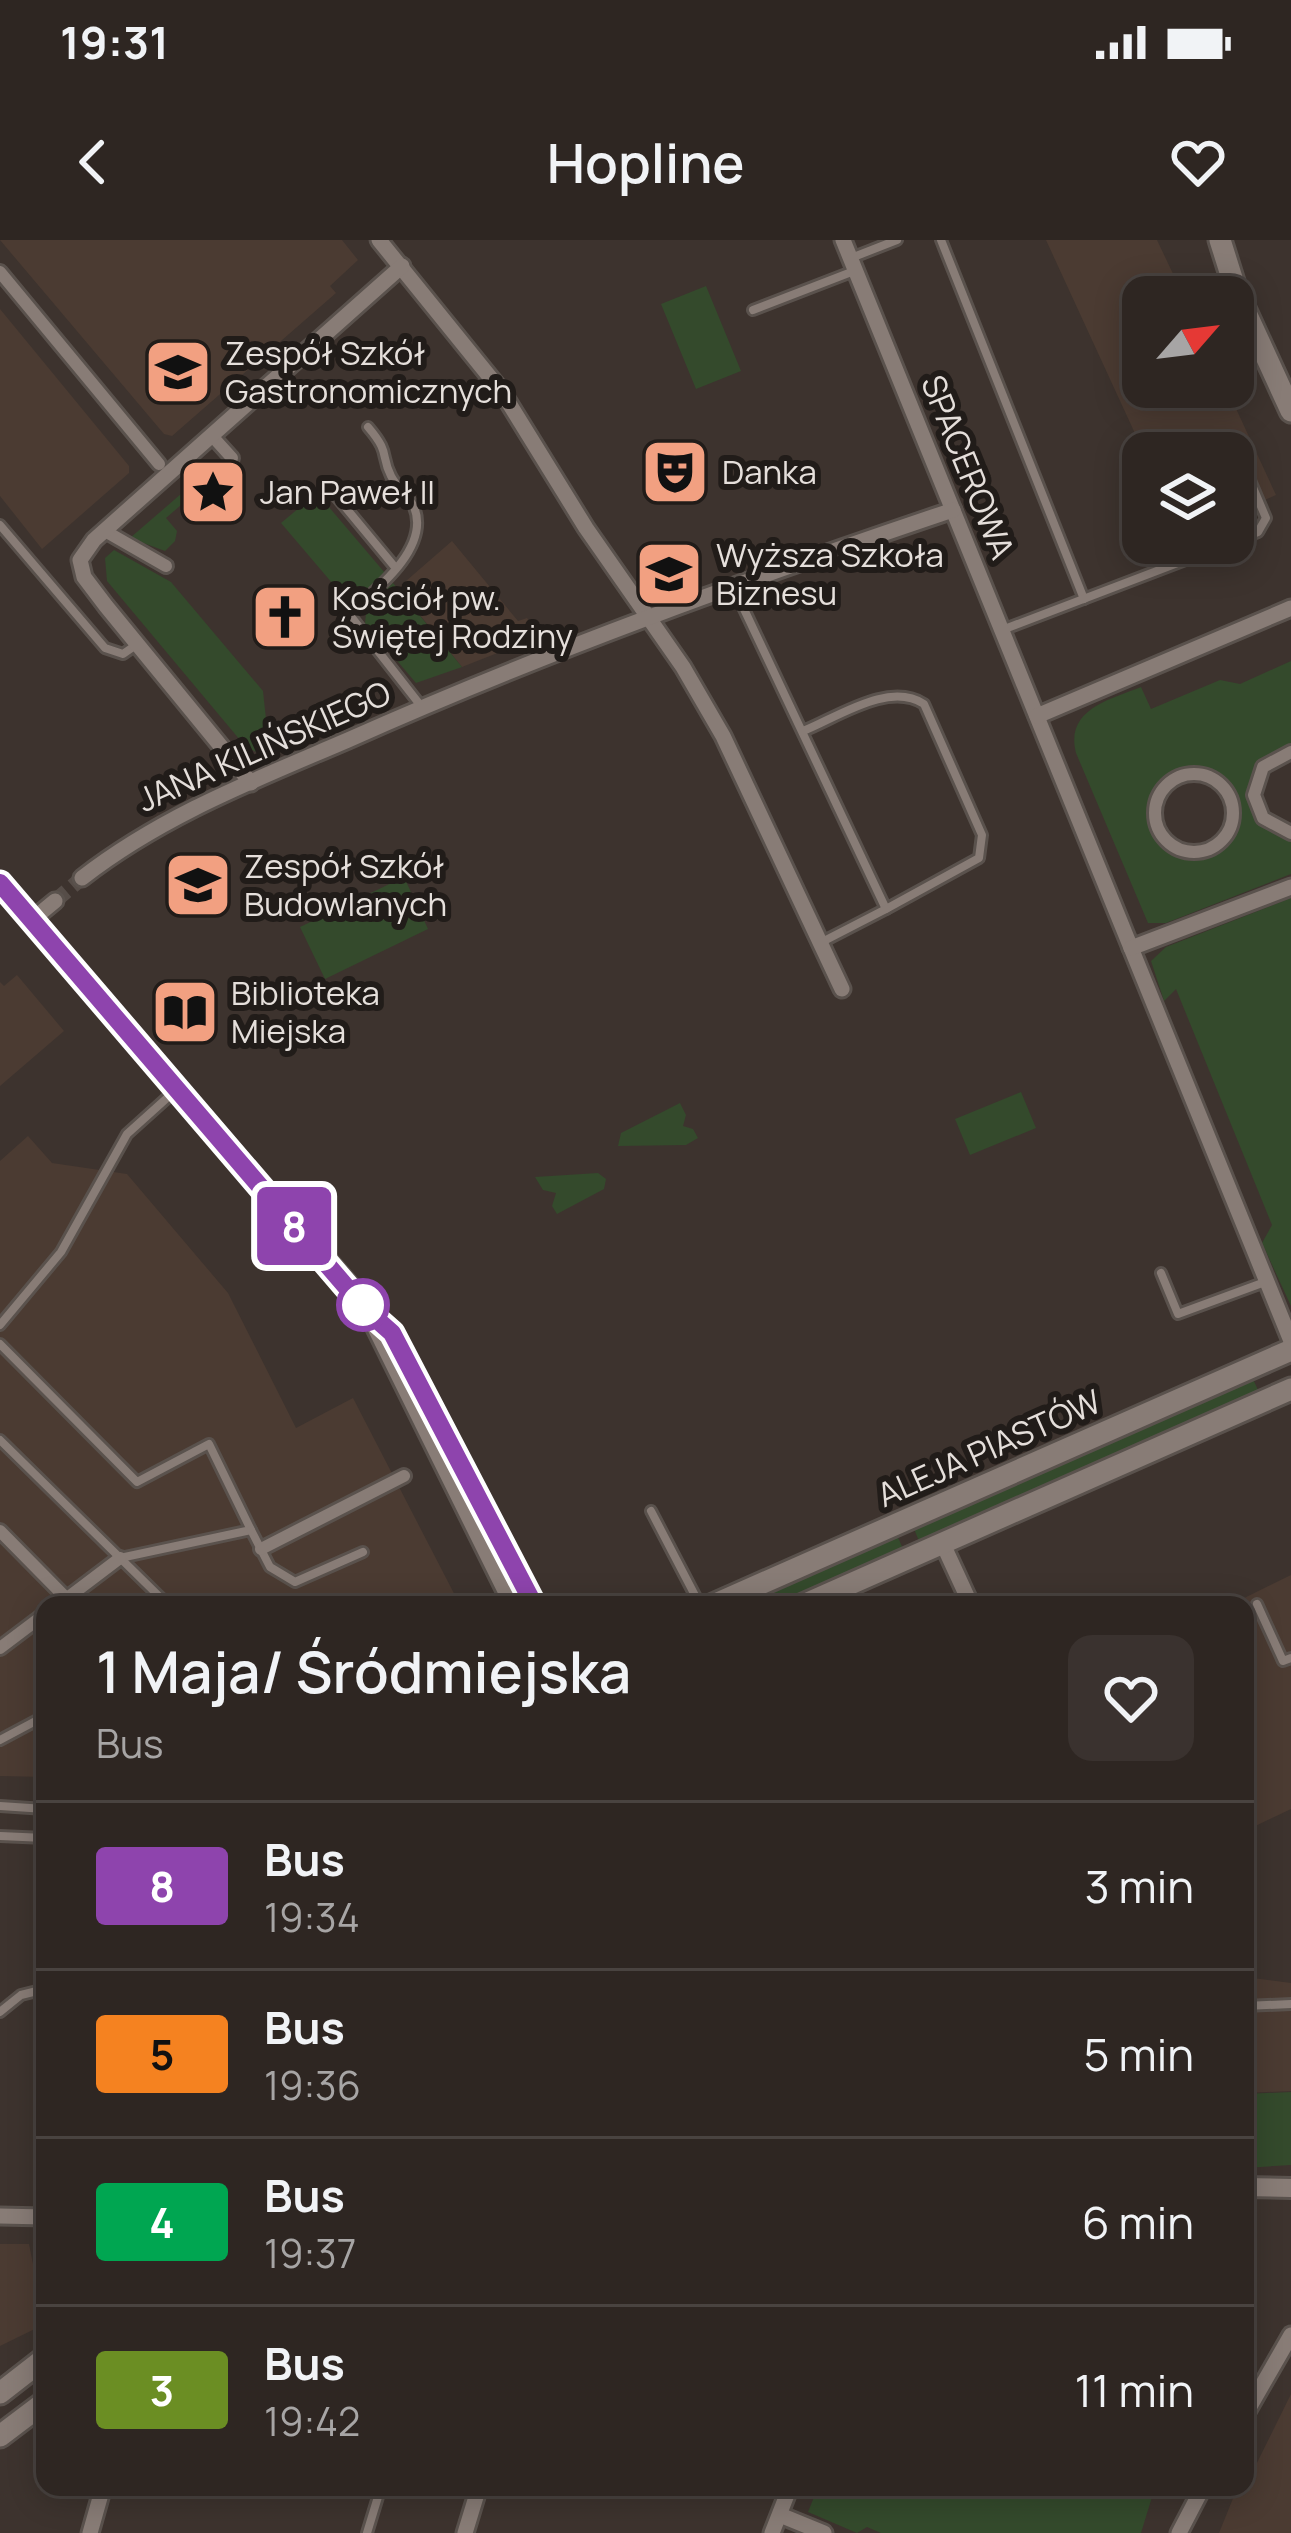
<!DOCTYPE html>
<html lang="en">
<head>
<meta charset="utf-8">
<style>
  body { margin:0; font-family:Manrope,sans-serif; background:#3a322f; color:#f1f3f6; height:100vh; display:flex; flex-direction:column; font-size:45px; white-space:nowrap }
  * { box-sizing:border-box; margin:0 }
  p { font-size:39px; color:#a7a5a5 }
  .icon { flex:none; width:66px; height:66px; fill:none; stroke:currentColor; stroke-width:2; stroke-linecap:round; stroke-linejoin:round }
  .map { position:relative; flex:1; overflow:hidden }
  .details { position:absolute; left:36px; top:1356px; width:1218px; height:900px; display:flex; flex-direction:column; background:#2e2622; border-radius:24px; box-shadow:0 6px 30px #0003,0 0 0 3px #494340 }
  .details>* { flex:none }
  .badge { padding:0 24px; border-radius:9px; font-size:42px; line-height:78px }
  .needle { width:78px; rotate:62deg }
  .buttons { position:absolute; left:1122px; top:36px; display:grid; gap:24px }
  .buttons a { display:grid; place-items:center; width:132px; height:132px; border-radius:24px; background:#2e2622; box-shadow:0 6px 30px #0003,0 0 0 3px #494340; font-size:60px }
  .map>.badge { position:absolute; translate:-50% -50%; box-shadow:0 0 0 6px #fff }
  .round { display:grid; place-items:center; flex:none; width:126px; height:126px; border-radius:24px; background:#3a322f }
  .head { display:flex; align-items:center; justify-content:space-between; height:204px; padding:0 60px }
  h1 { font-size:57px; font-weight:600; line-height:90px }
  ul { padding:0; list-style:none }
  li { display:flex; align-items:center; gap:36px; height:168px; padding:0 60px; border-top:3px solid #494340 }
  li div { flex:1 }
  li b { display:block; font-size:45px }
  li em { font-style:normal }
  li .badge { min-width:132px; font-weight:700; text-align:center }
  .status { display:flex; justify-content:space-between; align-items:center; height:84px; padding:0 60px; background:#2e2622; direction:ltr }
  .status svg { height:33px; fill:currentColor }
  header { display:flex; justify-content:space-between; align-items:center; height:156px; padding:0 60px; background:#2e2622; font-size:54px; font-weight:600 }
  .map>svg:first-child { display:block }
  .built { fill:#4b3b32 }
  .green { fill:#344a2c; fill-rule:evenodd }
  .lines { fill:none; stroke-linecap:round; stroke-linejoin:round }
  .minor-tunnel { stroke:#564d48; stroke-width:15; stroke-dasharray:15 8; stroke-linecap:butt }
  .service-casing { stroke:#5a524d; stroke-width:14 }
  .pedestrian-casing { stroke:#5a524d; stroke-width:18 }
  .minor-casing { stroke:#5a524d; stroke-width:21 }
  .tertiary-casing { stroke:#5a524d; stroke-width:24 }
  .secondary-casing { stroke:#5a524d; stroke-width:27 }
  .service { stroke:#887c76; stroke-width:8 }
  .pedestrian { stroke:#887c76; stroke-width:12 }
  .minor { stroke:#887c76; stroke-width:15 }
  .tertiary { stroke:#887c76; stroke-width:18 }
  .secondary { stroke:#887c76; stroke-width:21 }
  .line-casing { stroke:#fff; stroke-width:27 }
  .line { stroke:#8e44ad; stroke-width:18 }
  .stop-dot { fill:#fff; stroke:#8e44ad; stroke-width:6 }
  .labels { text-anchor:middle; stroke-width:12; stroke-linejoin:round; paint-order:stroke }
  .poi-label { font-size:33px; fill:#e5dfdb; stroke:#211c19; text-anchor:start }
  .street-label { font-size:33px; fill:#e5dfdb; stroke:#211c19 }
</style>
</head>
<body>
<div class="status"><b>19:31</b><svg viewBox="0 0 49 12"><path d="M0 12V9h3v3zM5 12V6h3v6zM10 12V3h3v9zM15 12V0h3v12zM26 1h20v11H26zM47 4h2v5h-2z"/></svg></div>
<header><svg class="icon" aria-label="back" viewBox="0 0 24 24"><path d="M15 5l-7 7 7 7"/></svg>Hopline<svg class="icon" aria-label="heart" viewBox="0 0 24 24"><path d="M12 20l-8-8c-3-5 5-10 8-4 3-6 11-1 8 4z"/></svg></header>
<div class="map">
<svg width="1291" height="2293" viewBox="0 0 1291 2293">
  <rect width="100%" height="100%" fill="#3d332e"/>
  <g class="built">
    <polygon points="0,0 342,0 358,20 330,46 336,53 172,196 164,194"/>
    <polygon points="1046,0 1157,0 1184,57 1143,57 1143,147 1226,147 1276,255 1233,274 1233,213 1144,213"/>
    <polygon points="0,69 129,226 129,233 42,309 0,256"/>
    <polygon points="452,301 518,381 527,378 540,396 462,427 398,348"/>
    <polygon points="17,735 64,791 0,846 0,742 4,746"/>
    <polygon points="28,896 52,923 127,934 228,1053 296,1188 353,1158 460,1365 45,1365 45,1537 0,1536 0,921"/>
    <polygon points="1291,1335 1291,1569 1245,1591 1245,1365 1230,1365"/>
    <polygon points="1245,1737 1291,1743 1291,1851 1245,1853"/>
    <polygon points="0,2004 29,2004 45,2084 0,2106"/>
    <polygon points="1291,2154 1291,2293 1219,2293 1236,2251 1245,2247"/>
  </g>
  <g class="green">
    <polygon points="706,46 741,131 696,149 661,64"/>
    <polygon points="218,222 230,255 220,264 207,264 196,252 166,278 177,291 175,301 165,311 130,298"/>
    <polygon points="317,253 385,333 350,364 281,283"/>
    <polygon points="114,310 171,342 263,451 269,507 258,513 245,506 107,341 105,318"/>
    <polygon points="393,343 462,427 416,443 365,383 367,365"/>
    <path d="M1291 421V512L1263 527 1257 569 1291 593V634L1166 683H1148L1076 513C1065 470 1108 460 1141 447L1151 469 1220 440 1240 444ZM1197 534 1226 550 1233 575 1219 603 1188 611 1164 597 1155 573 1169 543Z"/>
    <polygon points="404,637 428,689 325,739 300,687"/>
    <polygon points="1291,658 1291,1066 1262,1003 1272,985 1176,749 1164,761 1151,721 1166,707"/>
    <polygon points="1021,852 1036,888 970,915 955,879"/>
    <polygon points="680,863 686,875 683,886 693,889 698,898 686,905 618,906 621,893"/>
    <polygon points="598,933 606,939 604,949 557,974 552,966 556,953 543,950 535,937"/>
    <polygon points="1253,1139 1258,1150 919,1301 914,1289"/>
    <polygon points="897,1295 903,1309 781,1365 747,1365"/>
    <polygon points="1291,1852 1291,1925 1245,1928 1245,1854"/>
    <polygon points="818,2247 1155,2247 1141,2293 881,2293 867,2287 857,2293 808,2272"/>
  </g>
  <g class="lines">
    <polyline class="minor-tunnel" points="55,661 82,638"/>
    <g class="service-casing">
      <g id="service">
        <polyline points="941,0 1084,359"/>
        <polyline points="851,18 897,0"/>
        <polyline points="753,70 854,31"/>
        <path d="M368 187C391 214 380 214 391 236 397 248 409 256 414 267 431 308 375 351 349 374L421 466"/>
        <polyline points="336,256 394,326"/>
        <polyline points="0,285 105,408 123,414 136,405"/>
        <polyline points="1233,302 1258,292 1266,278 1240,217"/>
        <path d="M734 348 886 669 979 618 982 595 924 464C889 441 838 477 803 491"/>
        <polyline points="1002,390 1230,303"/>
        <polyline points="820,703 886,669"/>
        <polyline points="1161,1033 1178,1074 1265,1042"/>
        <polyline points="0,1085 61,1012 127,894 177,849"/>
        <polyline points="0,1104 137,1242 209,1204 251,1290 120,1318"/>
        <polyline points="0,1200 168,1365"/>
        <polyline points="651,1271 700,1365"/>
        <polyline points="251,1290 270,1327 295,1342 363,1312"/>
        <polyline points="1257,1364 1283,1421 1291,1418"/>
        <polyline points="0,1500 45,1476"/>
        <polyline points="0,1566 45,1569"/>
        <polyline points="0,1596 45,1598"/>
        <polyline points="1245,1766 1291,1764"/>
        <polyline points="0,1772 21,1755 45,1749"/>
        <polyline points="367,2293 381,2247"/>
      </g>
    </g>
    <g class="pedestrian-casing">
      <g id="pedestrian">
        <polyline points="0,32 159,224"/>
        <polyline points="213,197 232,218"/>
        <polyline points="105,291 166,326"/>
        <polyline points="1291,512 1263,527 1254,555 1263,578 1291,593"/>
        <circle cx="1194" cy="573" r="39"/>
        <polyline points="0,1291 73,1365"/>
        <polyline points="261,1309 404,1236"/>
        <polyline points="58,1365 120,1318"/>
        <polyline points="0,1408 45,1374"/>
      </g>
    </g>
    <g class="minor-casing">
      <g id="minor">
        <polyline points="379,0 502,152 586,288 683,427 723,496 842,749"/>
        <polyline points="843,0 1291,1101"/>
        <polyline points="1037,476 1291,368"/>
        <polyline points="251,543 106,366 84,337 80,320 94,300 402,26"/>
        <path d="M82 638C163 575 255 540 348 500 545 412 748 339 953 270"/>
        <polyline points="0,643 392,1093 534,1365"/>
        <polyline points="32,680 55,661"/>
        <polyline points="1131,708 1291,647"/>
        <polyline points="367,1072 512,1365"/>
        <polyline points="942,1302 971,1365"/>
        <polyline points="0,1976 45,1977"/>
        <polyline points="1245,2175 1291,2095"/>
        <polyline points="780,2275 824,2293"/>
        <polyline points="90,2293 103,2247"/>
        <polyline points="465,2293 479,2247"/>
        <polyline points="772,2293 790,2247"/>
        <polyline points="1179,2293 1203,2247"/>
      </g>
    </g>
    <g class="tertiary-casing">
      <polyline id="tertiary" points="1245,1947 1291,1948"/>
    </g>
    <g class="secondary-casing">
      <g id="secondary">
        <polyline points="1220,0 1236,51 1291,171"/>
        <polyline points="713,1365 1291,1110"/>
        <polyline points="803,1365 1291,1149"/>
        <polyline points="0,2153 45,2118"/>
        <polyline points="0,2196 45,2162"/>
      </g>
    </g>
    <use href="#service" class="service"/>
    <use href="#pedestrian" class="pedestrian"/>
    <use href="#minor" class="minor"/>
    <use href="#tertiary" class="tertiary"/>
    <use href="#secondary" class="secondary"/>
  </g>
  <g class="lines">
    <g class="line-casing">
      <polyline id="line" points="0,643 366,1070 392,1093 534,1365"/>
    </g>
    <use href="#line" class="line"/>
  </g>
  <defs>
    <g id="school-square" transform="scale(3.45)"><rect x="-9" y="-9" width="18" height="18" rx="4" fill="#f2a081" stroke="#211c19"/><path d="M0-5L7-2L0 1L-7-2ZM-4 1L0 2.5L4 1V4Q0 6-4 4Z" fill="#111"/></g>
    <g id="theatre-square" transform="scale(3.45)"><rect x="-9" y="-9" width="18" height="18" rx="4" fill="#f2a081" stroke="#211c19"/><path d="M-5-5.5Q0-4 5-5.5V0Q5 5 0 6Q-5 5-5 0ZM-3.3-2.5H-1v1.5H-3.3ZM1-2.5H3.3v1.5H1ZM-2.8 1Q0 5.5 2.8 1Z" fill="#111"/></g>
    <g id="sight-square" transform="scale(3.45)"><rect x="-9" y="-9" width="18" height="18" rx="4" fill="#f2a081" stroke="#211c19"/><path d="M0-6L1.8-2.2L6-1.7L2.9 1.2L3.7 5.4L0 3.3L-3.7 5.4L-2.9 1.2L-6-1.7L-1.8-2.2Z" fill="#111"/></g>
    <g id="university-square" transform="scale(3.45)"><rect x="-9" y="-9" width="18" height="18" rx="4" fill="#f2a081" stroke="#211c19"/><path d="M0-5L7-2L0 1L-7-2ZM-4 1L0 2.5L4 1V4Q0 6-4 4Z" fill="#111"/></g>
    <g id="church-square" transform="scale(3.45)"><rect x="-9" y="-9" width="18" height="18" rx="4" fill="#f2a081" stroke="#211c19"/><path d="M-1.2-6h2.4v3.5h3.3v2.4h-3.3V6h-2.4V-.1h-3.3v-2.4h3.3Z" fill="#111"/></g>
    <g id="library-square" transform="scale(3.45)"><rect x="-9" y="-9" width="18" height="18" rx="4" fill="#f2a081" stroke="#211c19"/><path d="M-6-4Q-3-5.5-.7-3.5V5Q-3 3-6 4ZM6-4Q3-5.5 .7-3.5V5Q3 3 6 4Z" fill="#111"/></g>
  </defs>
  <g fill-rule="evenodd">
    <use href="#school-square" x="178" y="132"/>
    <use href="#theatre-square" x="675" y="232"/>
    <use href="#sight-square" x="213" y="252"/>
    <use href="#university-square" x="669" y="334"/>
    <use href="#church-square" x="285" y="377"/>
    <use href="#school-square" x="198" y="645"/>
    <use href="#library-square" x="185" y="772"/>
  </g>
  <circle class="stop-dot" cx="363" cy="1065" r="24"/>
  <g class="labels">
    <g class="poi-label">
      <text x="225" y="125">Zespół Szkół<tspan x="225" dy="38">Gastronomicznych</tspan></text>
      <text x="722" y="244">Danka</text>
      <text x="260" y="264">Jan Paweł II</text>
      <text x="716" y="327">Wyższa Szkoła<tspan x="716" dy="38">Biznesu</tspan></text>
      <text x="332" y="370">Kościół pw.<tspan x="332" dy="38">Świętej Rodziny</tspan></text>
      <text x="244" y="638">Zespół Szkół<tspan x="244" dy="38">Budowlanych</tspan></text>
      <text x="231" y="765">Biblioteka<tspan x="231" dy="38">Miejska</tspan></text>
    </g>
    <g class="street-label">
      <text transform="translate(968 227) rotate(68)" y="12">SPACEROWA</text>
      <text transform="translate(264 506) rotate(-24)" y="12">JANA KILIŃSKIEGO</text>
      <text transform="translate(989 1208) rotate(-24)" y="12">ALEJA PIASTÓW</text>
    </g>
  </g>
</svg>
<div class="buttons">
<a><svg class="needle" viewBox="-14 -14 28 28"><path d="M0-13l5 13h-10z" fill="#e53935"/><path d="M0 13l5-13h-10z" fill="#a7a5a5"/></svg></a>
<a><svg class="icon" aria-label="layers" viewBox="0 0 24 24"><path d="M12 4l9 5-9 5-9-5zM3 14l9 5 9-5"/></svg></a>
</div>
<b class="badge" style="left:294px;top:986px;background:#8e44ad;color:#fff">8</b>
<section class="details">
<div class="head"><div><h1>1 Maja/ Śródmiejska</h1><p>Bus</p></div><a class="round"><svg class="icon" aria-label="heart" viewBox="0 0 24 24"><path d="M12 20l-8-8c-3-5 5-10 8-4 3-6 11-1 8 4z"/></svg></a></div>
<ul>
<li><span class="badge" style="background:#8e44ad;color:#fff">8</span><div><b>Bus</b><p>19:34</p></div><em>3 min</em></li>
<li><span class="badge" style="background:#f58220;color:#111">5</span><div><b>Bus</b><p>19:36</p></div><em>5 min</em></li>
<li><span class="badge" style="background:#00a651;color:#fff">4</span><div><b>Bus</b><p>19:37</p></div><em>6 min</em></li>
<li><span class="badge" style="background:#6b8e23;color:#fff">3</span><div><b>Bus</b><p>19:42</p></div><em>11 min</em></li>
</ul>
</section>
</div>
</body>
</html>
